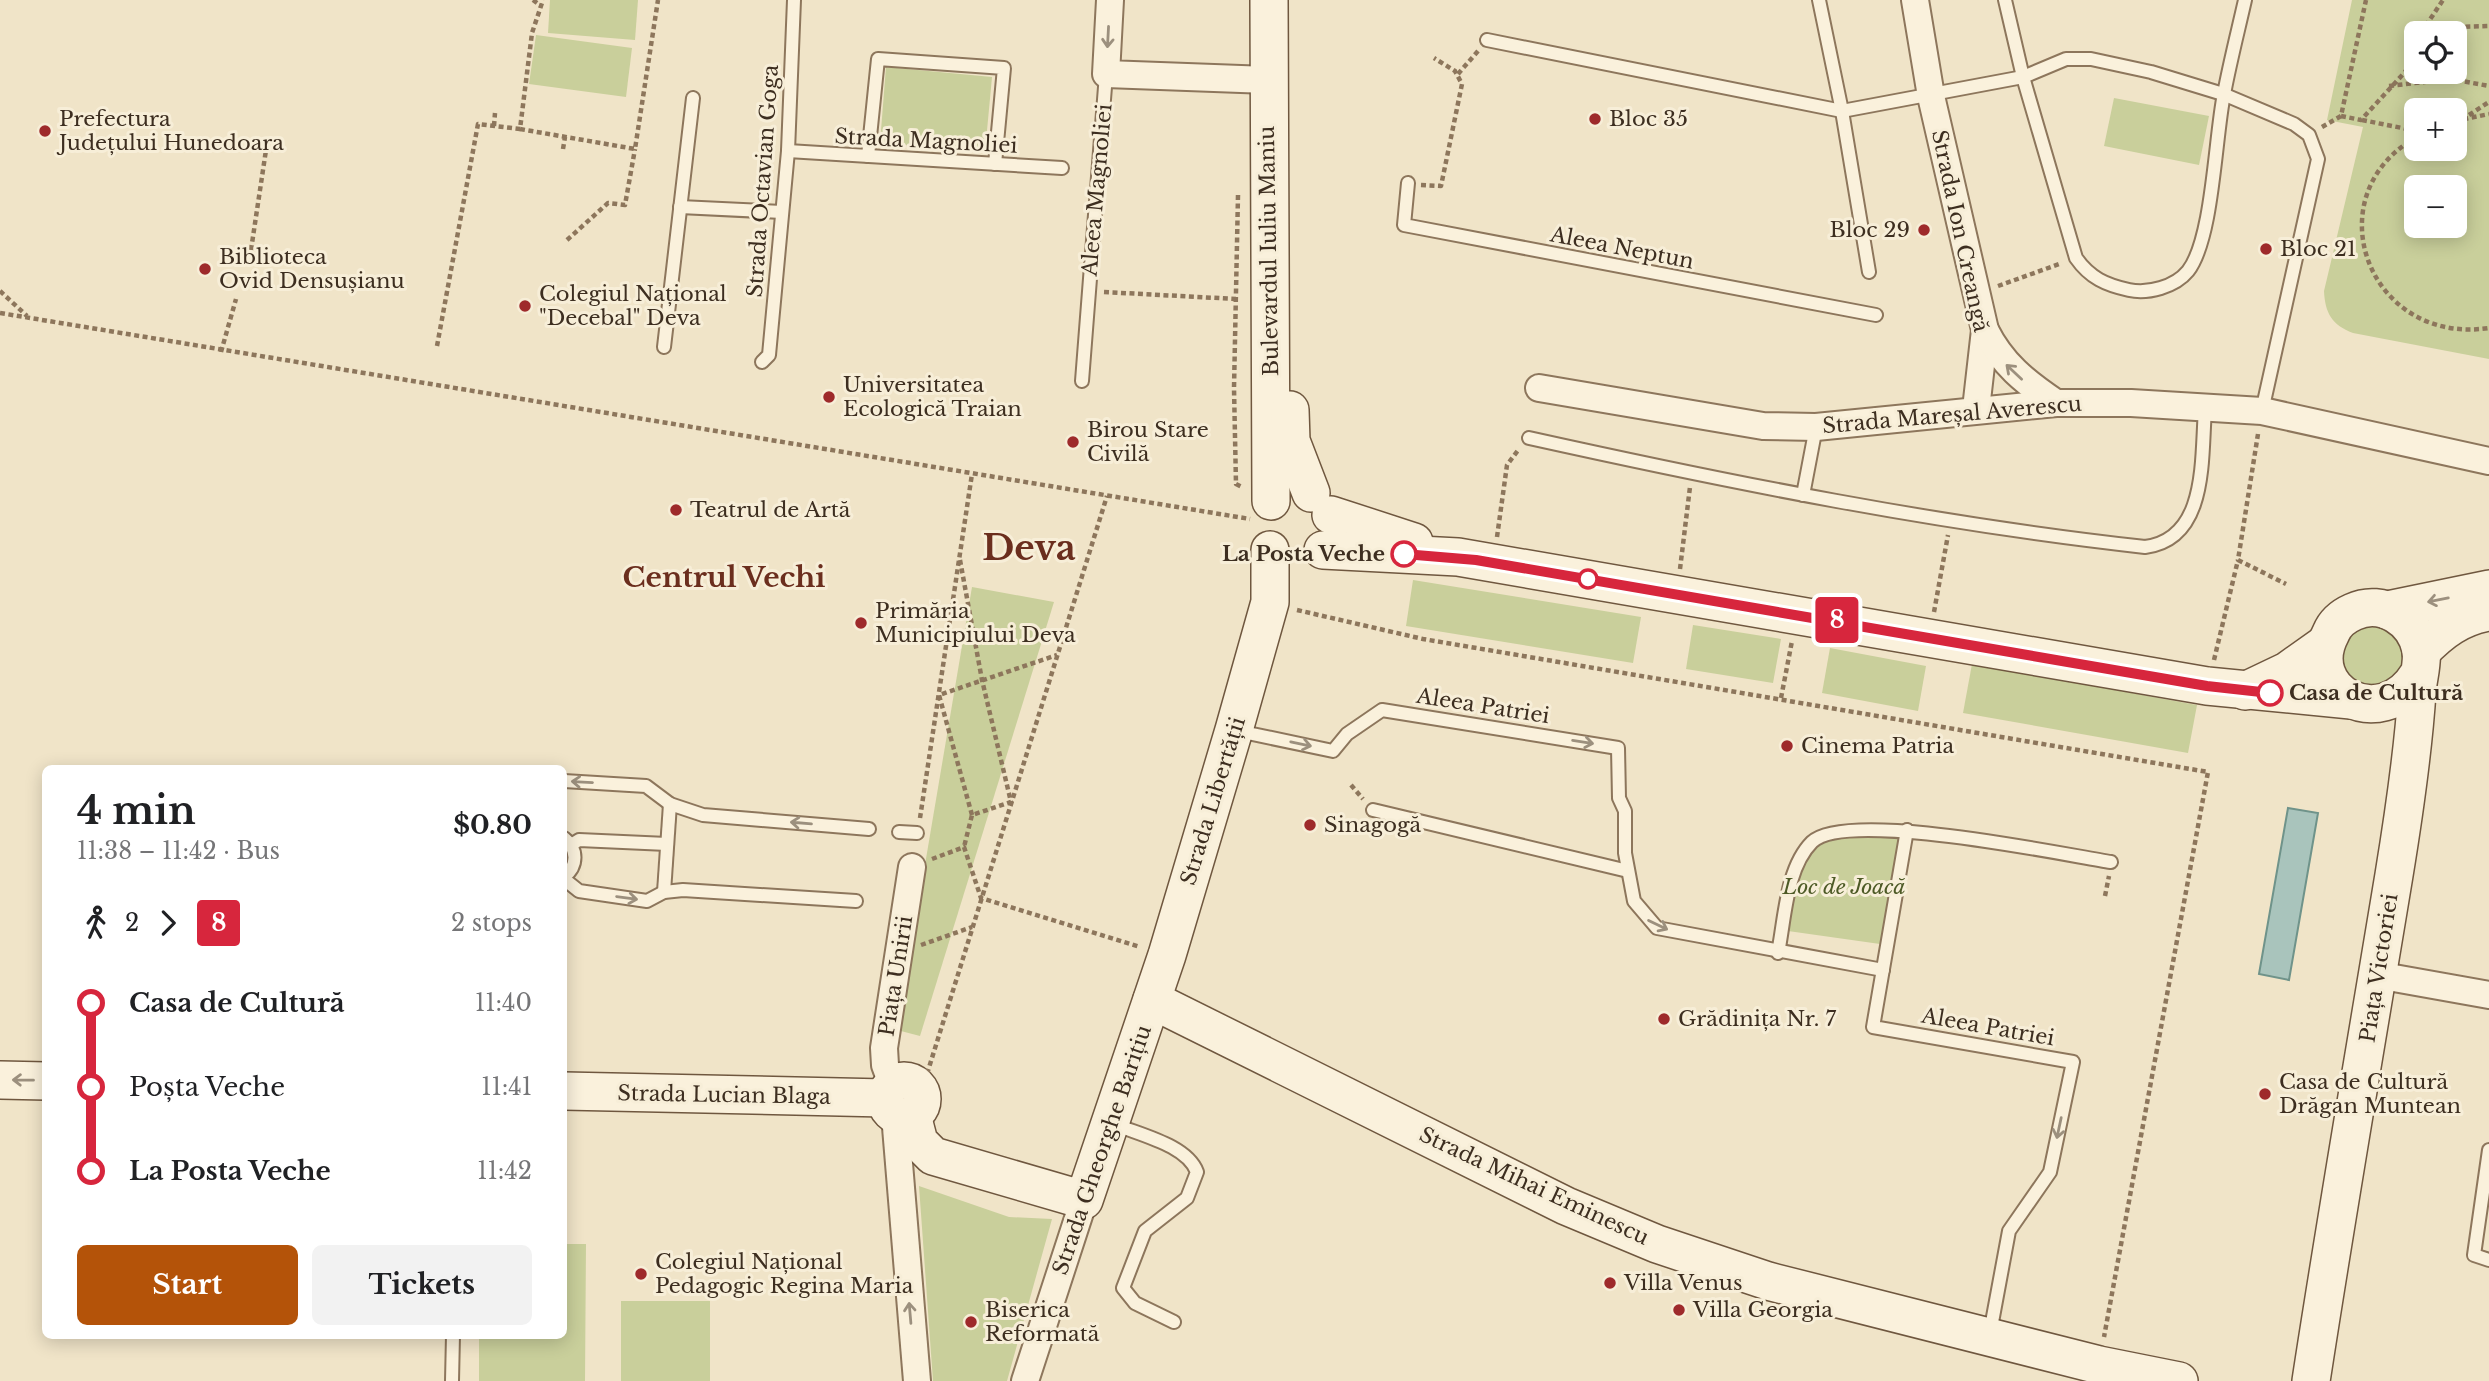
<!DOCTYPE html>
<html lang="en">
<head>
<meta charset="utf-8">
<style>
  body { margin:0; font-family:"Libre Baskerville",serif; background:#f2f2f2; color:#202124; height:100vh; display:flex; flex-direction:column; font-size:26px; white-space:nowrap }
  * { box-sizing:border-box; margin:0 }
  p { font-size:23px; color:#757577 }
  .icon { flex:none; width:38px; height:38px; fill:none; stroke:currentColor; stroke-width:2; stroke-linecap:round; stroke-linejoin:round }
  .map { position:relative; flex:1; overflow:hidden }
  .details { position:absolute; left:42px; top:765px; width:525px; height:574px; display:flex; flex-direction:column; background:#fff; border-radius:10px; box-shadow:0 4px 18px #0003 }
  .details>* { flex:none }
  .badge { padding:0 14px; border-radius:5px; font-size:24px; line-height:46px }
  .fabs { position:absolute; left:2404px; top:21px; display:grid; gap:14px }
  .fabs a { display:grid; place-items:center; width:63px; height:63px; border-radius:10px; background:#fff; box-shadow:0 4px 18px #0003; font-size:35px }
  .map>.badge { position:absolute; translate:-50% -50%; box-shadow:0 0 0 4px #fff }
  .legs { display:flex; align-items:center; gap:10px; height:77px; padding:0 35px; font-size:23px }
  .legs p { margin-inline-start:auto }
  .head { display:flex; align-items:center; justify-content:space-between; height:119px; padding:0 35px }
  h1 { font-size:38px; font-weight:800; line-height:52px }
  .action { display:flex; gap:14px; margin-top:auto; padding:14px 35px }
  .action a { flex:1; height:80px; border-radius:10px; background:#b45309; color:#fff; font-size:28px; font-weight:800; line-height:80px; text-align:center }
  .action a+a { background:#f2f2f2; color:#202124 }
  ul { padding:0 35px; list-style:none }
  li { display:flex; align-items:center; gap:24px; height:84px; font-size:26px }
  li i { display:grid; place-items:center; width:10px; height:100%; margin:0 9px; background:currentColor }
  li i::after { content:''; width:18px; height:18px; margin:-9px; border:5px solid; border-radius:50%; background:#fff }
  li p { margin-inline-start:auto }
  li:first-child i { background:linear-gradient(#0000 50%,currentColor 0) }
  li:last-child i { background:linear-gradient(currentColor 50%,#0000 0) }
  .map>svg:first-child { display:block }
  .green { fill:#c9cf9b; fill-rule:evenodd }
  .water { fill:#a9c4bc; stroke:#6f938a; stroke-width:2 }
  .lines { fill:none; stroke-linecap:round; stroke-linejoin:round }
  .lane-casing { stroke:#8d765c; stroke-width:16 }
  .street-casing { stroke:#8d765c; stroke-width:30 }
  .secondary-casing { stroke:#6f573f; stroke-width:40 }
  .path { stroke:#8d765c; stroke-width:4.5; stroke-dasharray:5 3.5; stroke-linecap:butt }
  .lane { stroke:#faf1dc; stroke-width:12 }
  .street { stroke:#faf1dc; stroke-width:26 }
  .secondary { stroke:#faf1dc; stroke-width:37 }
  .oneway { stroke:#9c907e }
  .line-1-casing { stroke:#fff; stroke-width:16 }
  .line-1 { stroke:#d7263d; stroke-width:10 }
  .poi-dot { fill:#9e2a2b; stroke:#f7eed8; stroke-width:2.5 }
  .stop-1-dot { fill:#fff; stroke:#d7263d; stroke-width:3.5 }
  .labels { text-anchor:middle; stroke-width:6; stroke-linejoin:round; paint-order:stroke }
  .poi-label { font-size:21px; fill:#3d2e20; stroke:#f7eed8; text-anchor:start }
  .street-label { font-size:21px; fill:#3d2e20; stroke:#f7eed8 }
  .stop-label { font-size:21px; font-weight:bold; fill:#3d2e20; stroke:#f7eed8; text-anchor:end }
  .park-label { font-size:21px; font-style:italic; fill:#4d5a26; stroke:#f7eed8 }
  .district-label { font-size:28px; font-weight:bold; fill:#6b2e1e; stroke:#f7eed8 }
  .town-label { font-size:35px; font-weight:bold; fill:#6b2e1e; stroke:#f7eed8 }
</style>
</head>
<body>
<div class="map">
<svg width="2489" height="1381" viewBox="0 0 2489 1381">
  <rect width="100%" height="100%" fill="#f0e4c8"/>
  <g class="green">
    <polygon points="550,0 638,0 635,40 548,33"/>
    <path d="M2352 0H2489V359L2353 333C2332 325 2325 313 2324 291L2363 127 2327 120ZM2417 33H2455V72H2417ZM2417 110H2455V149H2417ZM2417 187H2455V226H2417Z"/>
    <polygon points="536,35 632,48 626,97 529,84"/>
    <polygon points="886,67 992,77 985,152 880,143"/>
    <polygon points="2114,98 2209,116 2199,165 2104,146"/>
    <polygon points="1413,580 1641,617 1633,663 1406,626"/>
    <polygon points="972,587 1054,602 920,1036 897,1030"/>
    <polygon points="2379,617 2412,653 2396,687 2349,686 2337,641"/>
    <polygon points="1693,625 1781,639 1773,683 1686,669"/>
    <polygon points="1830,648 1926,666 1918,711 1822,693"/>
    <polygon points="1972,664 2197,705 2188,753 1963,713"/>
    <path d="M1904 834 1880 944 1788 931C1793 903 1794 851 1827 838 1844 831 1884 835 1904 834Z"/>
    <polygon points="919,1186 1009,1217 1052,1219 1007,1381 933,1381"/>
    <polygon points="564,1244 586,1244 585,1381 479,1381 479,1335 564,1335"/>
    <rect x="621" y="1301" width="89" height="80"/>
  </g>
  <polygon class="water" points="2288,808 2318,813 2289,980 2259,974"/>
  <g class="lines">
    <g class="lane-casing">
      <g id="lane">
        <polyline points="1819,0 1842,111 1869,272"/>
        <path d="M2005 0 2023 77 2076 258C2090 278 2106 285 2129 290 2148 294 2175 287 2188 271 2213 239 2215 137 2224 94 2230 62 2238 31 2245 0"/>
        <polyline points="1487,40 1842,111 2023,77 2066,59 2091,59 2151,72 2223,94 2294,124 2309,135 2318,159 2262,411"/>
        <polyline points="788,151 1062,168"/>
        <polyline points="868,156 878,59 1004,68 995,164"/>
        <polyline points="1408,183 1404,225 1876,315"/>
        <polyline points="680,207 782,212"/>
        <polyline points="664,347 693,98"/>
        <polyline points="762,362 769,355 788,151 794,0"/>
        <polyline points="1082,381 1106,74"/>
        <path d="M1529 438C1732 483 1937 524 2145 547 2208 539 2201 459 2205 410"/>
        <polyline points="1803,495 1816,427"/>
        <polyline points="1238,731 1333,751 1347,734 1382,710 1618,748 1619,798 1625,811 1625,853 1634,901 1657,928 1883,970"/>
        <polyline points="564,781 646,786 670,804 703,815 869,829"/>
        <polyline points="1373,810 1628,871"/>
        <polyline points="1907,830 1873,1027 2073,1062 2050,1172 2009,1231 1990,1333"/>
        <polyline points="899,832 917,833"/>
        <path d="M564 838C578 849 578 866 564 877"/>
        <polyline points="571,845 579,840 667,844"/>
        <polyline points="564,879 579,891 647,901 664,892 683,890 856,901"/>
        <polyline points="664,892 670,804"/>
        <path d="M1778 953C1785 918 1786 868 1812 842 1846 809 2060 854 2111 862"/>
        <path d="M1114 1124C1140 1135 1187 1145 1197 1172L1187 1198 1145 1231 1123 1288 1135 1303 1174 1322"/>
        <polyline points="2489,1150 2474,1255 2489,1260"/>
        <polyline points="452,1381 453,1335"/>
      </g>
    </g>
    <g class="street-casing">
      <g id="street">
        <polyline points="1110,0 1106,74 1268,80"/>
        <polyline points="1915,0 1931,96 1985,330 1976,409"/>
        <path d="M1985 330C2002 364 2025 382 2056 403"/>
        <polyline points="1539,388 1763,426 1816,427 2056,403 2131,403 2262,411 2489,461"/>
        <polyline points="2377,975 2489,995"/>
        <polyline points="892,1084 885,1065 884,1048 912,867"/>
        <polyline points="895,1115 917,1381"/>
        <polyline points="1025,1381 1084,1200"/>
      </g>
    </g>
    <g class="secondary-casing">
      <g id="secondary">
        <polyline points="1269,0 1271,501"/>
        <polyline points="1290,410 1291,441 1311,493"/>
        <polyline points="1331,515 1414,542"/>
        <polyline points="1323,550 1458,557 2207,686 2351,700"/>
        <polyline points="2387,610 2489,589"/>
        <path d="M2421 652C2441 631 2460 617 2489 612"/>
        <polyline points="2245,691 2287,671 2325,644"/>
        <polyline points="1152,1000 1566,1206 1657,1244 1768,1281 2099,1365 2179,1381"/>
        <polyline points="0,1080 46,1081"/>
        <circle cx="904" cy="1099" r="18"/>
        <polyline points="564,1091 885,1098"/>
        <polyline points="912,1115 919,1142 933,1156 1084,1200 1167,955 1234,730 1270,602 1270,550"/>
        <path d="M2311 1381C2337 1212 2366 1044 2394 875 2404 814 2413 754 2417 692 2418 678 2423 663 2421 650 2415 620 2383 598 2353 612 2344 616 2335 623 2331 633 2300 691 2381 735 2418 675"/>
      </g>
    </g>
    <g class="path">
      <polyline points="533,0 541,6"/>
      <polyline points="2421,33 2443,0"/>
      <polyline points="2441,33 2456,27 2489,26"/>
      <polyline points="2410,58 2417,42"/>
      <polyline points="1458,74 1478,51"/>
      <polyline points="2389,86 2451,79 2489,86"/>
      <polyline points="2469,115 2489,102"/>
      <polyline points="2341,116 2361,120 2405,72 2417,52"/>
      <polyline points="2362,120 2417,131"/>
      <polyline points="2455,121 2489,114"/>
      <polyline points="494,126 495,113"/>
      <polyline points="2322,127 2341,116 2366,0"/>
      <polyline points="520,129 635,149 658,0"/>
      <path d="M2417 137C2313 194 2367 346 2489 328"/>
      <polyline points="563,149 565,137"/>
      <polyline points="1421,185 1441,186 1462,84 1455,71 1434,58"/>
      <polyline points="1238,195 1234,388 1236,484 1242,487"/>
      <polyline points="567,240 608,203 625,205 635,149"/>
      <polyline points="251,250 266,150"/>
      <polyline points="1998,286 2062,263"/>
      <polyline points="0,291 27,316"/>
      <polyline points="1104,292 1236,299"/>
      <polyline points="0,313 1250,519"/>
      <polyline points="437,346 478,124 520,129 532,33 543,0"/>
      <polyline points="221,352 236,299"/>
      <polyline points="2258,434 2238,560 2286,584"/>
      <polyline points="1497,537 1507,465 1519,449"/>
      <polyline points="960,560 982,680 1011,802 972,815 964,847"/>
      <polyline points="1680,569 1690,487"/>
      <polyline points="1297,610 1423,639 2208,772 2104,1337"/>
      <polyline points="1934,612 1948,535"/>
      <polyline points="2214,660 2238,560"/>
      <polyline points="1781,698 1792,641"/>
      <polyline points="1351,785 1363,799"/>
      <polyline points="972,815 939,695 1057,655"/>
      <polyline points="920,818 972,474"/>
      <polyline points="932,859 964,847 981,898 1140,947"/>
      <polyline points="2105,896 2109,876"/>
      <polyline points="921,945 972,927"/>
      <polyline points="922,1090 1107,496"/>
    </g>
    <use href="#lane" class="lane"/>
    <use href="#street" class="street"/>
    <use href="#secondary" class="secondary"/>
  </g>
  <defs><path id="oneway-shaft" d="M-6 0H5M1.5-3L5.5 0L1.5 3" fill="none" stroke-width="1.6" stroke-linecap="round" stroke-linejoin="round" transform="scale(1.75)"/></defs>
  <g class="oneway">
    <use href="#oneway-shaft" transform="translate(1108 37) rotate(93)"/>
    <use href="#oneway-shaft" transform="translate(2014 372) rotate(-137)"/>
    <use href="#oneway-shaft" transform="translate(2438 600) rotate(169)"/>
    <use href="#oneway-shaft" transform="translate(1583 742) rotate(9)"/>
    <use href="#oneway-shaft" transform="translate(1301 744) rotate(12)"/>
    <use href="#oneway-shaft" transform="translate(582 782) rotate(-177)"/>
    <use href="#oneway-shaft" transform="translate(801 823) rotate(-175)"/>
    <use href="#oneway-shaft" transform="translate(627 898) rotate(8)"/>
    <use href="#oneway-shaft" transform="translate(1658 925) rotate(26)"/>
    <use href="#oneway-shaft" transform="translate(23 1080) rotate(-179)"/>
    <use href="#oneway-shaft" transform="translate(2059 1128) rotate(102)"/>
    <use href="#oneway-shaft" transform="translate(910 1313) rotate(-95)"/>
  </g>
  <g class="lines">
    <g class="line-1-casing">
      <polyline id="line-1" points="1404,554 1476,560 2207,686 2270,693"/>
    </g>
    <use href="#line-1" class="line-1"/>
  </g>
  <g class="poi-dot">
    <circle cx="1595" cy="119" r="7"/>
    <circle cx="45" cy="131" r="7"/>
    <circle cx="1924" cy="230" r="7"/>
    <circle cx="2266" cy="249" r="7"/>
    <circle cx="205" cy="269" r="7"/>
    <circle cx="525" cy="306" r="7"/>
    <circle cx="829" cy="397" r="7"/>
    <circle cx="1073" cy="442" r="7"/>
    <circle cx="676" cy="510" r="7"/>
    <circle cx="861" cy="623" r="7"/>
    <circle cx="1787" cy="746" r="7"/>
    <circle cx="1310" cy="825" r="7"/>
    <circle cx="1664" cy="1019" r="7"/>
    <circle cx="2265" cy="1094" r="7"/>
    <circle cx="641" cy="1274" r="7"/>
    <circle cx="1610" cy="1283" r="7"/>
    <circle cx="1679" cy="1310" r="7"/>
    <circle cx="971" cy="1322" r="7"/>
  </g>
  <g class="stop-1-dot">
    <circle cx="1404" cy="554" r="12"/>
    <circle cx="1588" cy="579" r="9"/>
    <circle cx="2270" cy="693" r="12"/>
  </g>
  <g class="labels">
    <g class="poi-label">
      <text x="59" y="126">Prefectura<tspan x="59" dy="24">Județului Hunedoara</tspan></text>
      <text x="1609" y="126">Bloc 35</text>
      <text x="1910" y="237" text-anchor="end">Bloc 29</text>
      <text x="2280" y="256">Bloc 21</text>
      <text x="219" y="264">Biblioteca<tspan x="219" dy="24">Ovid Densușianu</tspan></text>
      <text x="539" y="301">Colegiul Național<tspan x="539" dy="24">"Decebal" Deva</tspan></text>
      <text x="843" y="392">Universitatea<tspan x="843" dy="24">Ecologică Traian</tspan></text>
      <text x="1087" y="437">Birou Stare<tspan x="1087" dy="24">Civilă</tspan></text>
      <text x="690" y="517">Teatrul de Artă</text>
      <text x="875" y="618">Primăria<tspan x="875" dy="24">Municipiului Deva</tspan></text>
      <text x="1801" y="753">Cinema Patria</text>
      <text x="1324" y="832">Sinagogă</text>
      <text x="1678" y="1026">Grădinița Nr. 7</text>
      <text x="2279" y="1089">Casa de Cultură<tspan x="2279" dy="24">Drăgan Muntean</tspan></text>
      <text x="655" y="1269">Colegiul Național<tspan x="655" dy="24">Pedagogic Regina Maria</tspan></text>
      <text x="1624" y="1290">Villa Venus</text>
      <text x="985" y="1317">Biserica<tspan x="985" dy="24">Reformată</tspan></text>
      <text x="1693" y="1317">Villa Georgia</text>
    </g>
    <g class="street-label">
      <text transform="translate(926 141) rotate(3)" y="7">Strada Magnoliei</text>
      <text transform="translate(763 181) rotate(-86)" y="7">Strada Octavian Goga</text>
      <text transform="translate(1097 190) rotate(-85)" y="7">Aleea Magnoliei</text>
      <text transform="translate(1960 231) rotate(78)" y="7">Strada Ion Creangă</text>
      <text transform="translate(1622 248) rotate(11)" y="7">Aleea Neptun</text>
      <text transform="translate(1269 251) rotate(-91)" y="7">Bulevardul Iuliu Maniu</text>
      <text transform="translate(1952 415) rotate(-5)" y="7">Strada Mareșal Averescu</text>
      <text transform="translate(1483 706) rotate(9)" y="7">Aleea Patriei</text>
      <text transform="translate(1213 801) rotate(-73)" y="7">Strada Libertății</text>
      <text transform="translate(2379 968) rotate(-81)" y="7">Piața Victoriei</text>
      <text transform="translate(896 976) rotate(-81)" y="7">Piața Unirii</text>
      <text transform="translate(1988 1027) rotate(10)" y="7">Aleea Patriei</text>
      <text transform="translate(724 1095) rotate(1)" y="7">Strada Lucian Blaga</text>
      <text transform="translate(1102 1150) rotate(-71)" y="7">Strada Gheorghe Barițiu</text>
      <text transform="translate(1534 1186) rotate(25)" y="7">Strada Mihai Eminescu</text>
    </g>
    <g class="stop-label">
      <text x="1385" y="561">La Posta Veche</text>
      <text x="2289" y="700" text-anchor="start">Casa de Cultură</text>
    </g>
    <g class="park-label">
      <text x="1844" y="894">Loc de Joacă</text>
    </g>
    <g class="district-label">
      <text x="724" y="587">Centrul Vechi</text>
    </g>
    <g class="town-label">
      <text x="1029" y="560">Deva</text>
    </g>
  </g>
</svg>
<div class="fabs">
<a><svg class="icon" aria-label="locate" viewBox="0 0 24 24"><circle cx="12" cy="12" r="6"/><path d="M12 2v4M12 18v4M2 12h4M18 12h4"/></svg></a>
<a>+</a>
<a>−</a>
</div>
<b class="badge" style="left:1837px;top:620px;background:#d7263d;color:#fff">8</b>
<section class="details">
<div class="head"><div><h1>4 min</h1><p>11:38 – 11:42 · Bus</p></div><b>$0.80</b></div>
<div class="legs"><svg class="icon" aria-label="walk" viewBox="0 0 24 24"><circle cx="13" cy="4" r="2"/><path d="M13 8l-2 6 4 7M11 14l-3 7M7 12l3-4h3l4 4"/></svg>2<svg class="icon" aria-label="forward" viewBox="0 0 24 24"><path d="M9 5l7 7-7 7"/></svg><b class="badge" style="background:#d7263d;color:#fff">8</b><p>2 stops</p></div>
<ul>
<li><i style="color:#d7263d"></i><b>Casa de Cultură</b><p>11:40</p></li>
<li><i style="color:#d7263d"></i><span>Poșta Veche</span><p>11:41</p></li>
<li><i style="color:#d7263d"></i><b>La Posta Veche</b><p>11:42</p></li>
</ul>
<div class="action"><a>Start</a><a>Tickets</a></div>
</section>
</div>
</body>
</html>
